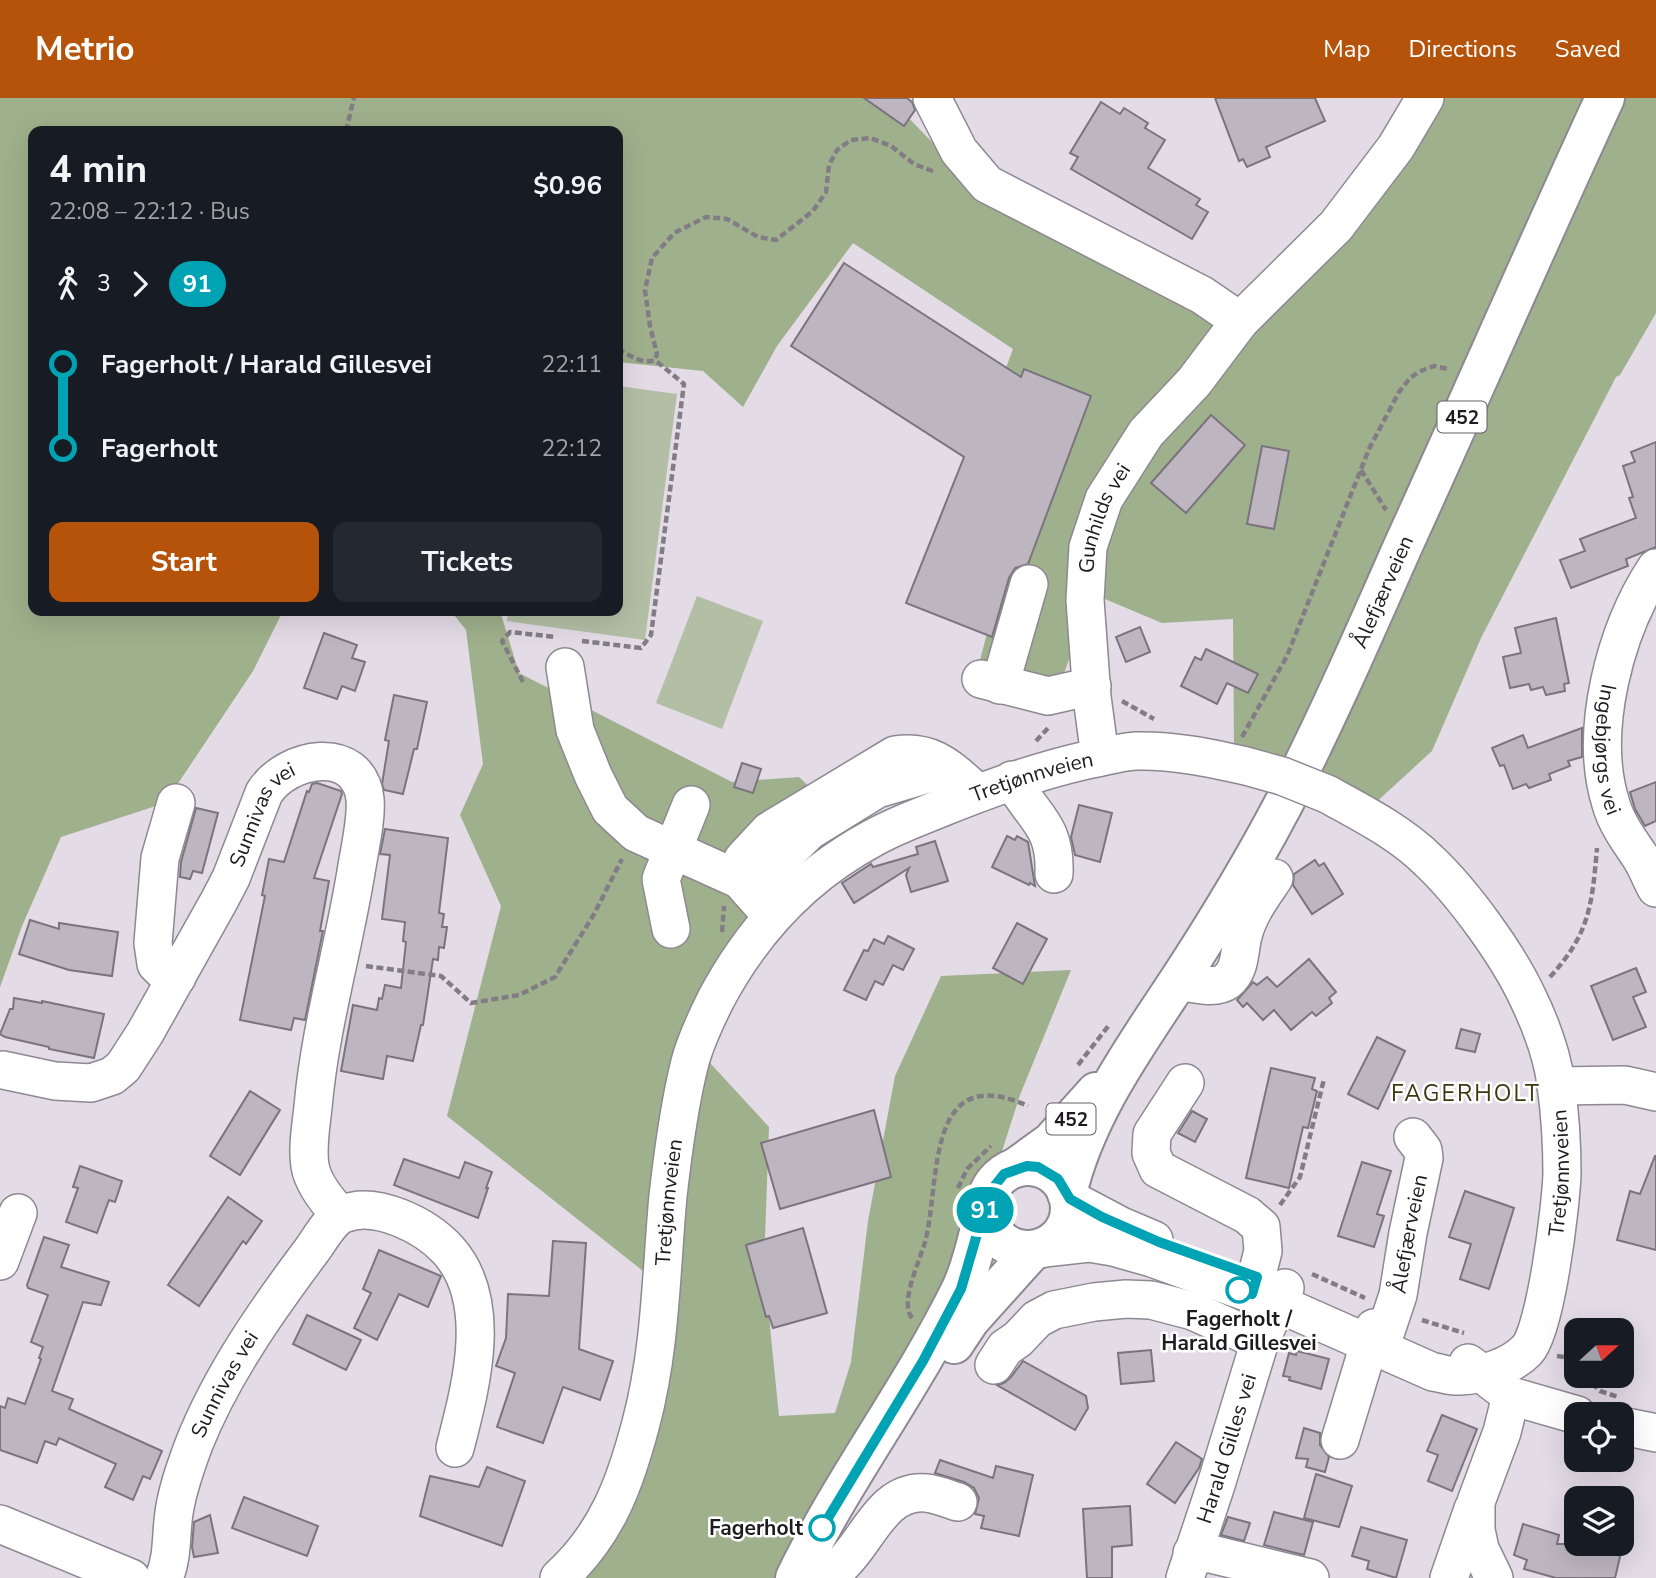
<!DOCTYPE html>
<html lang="en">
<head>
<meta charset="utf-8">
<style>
  body { margin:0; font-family:"Nunito Sans",sans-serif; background:#242831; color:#f1f3f6; height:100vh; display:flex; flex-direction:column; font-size:26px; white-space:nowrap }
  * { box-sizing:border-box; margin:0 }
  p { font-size:23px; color:#9ea1a6 }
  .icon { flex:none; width:38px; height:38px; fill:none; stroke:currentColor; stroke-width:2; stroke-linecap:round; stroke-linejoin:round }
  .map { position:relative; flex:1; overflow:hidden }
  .panel { position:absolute; left:28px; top:28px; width:595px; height:490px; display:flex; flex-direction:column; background:#171b24; border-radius:14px; box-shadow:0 7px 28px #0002 }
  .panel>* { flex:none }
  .badge { padding:0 14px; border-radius:23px; font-size:24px; line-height:46px }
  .needle { width:46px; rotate:69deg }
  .buttons { position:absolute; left:1564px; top:1220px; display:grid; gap:14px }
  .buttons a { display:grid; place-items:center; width:70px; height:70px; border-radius:14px; background:#171b24; box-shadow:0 7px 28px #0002; font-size:35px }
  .map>.badge { position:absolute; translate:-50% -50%; box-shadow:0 0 0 4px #fff }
  .legs { display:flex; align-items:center; gap:10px; height:77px; padding:0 21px; font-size:23px }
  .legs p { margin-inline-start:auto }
  .overview { display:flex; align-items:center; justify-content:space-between; height:119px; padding:0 21px }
  h1 { font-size:38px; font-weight:700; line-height:52px }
  .cta { display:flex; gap:14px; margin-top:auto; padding:14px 21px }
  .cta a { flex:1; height:80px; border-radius:14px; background:#b45309; color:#fff; font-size:28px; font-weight:700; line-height:80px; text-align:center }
  .cta a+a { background:#242831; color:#f1f3f6 }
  ul { padding:0 21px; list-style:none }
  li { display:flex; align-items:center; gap:24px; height:84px; font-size:26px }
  li i { display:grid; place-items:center; width:10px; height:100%; margin:0 9px; background:currentColor }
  li i::after { content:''; width:18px; height:18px; margin:-9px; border:5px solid; border-radius:50%; background:#171b24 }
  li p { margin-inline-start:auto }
  li:first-child i { background:linear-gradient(#0000 50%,currentColor 0) }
  li:last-child i { background:linear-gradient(currentColor 50%,#0000 0) }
  header { display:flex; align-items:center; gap:42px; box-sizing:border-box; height:98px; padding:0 35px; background:#b45309; color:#fff }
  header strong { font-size:33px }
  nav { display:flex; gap:38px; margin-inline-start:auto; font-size:24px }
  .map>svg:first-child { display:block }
  .green { fill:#b2bfa5 }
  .forest { fill:#9fb08c }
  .building { fill:#bdb6c0; stroke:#7b747e; stroke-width:2 }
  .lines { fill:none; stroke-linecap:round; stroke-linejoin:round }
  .minor-casing { stroke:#8e8892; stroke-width:40 }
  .major-casing { stroke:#8e8892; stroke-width:42 }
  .path { stroke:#827d85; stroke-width:4.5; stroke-dasharray:7 3.5; stroke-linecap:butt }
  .minor { stroke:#fff; stroke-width:37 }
  .major { stroke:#fff; stroke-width:38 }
  .minor-bridge-casing { stroke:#8e8892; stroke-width:40; stroke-linecap:butt }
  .minor-bridge { stroke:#fff; stroke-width:37 }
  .line-1-casing { stroke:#fff; stroke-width:16 }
  .line-1 { stroke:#00a3b4; stroke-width:10 }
  .stop-1-dot { fill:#fff; stroke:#00a3b4; stroke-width:3.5 }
  .labels { text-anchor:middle; stroke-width:5; stroke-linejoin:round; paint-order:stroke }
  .shield { fill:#fff; stroke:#615f62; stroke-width:2 }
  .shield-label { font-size:19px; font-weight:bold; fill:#1d1b1f }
  .street-label { font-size:21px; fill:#1d1b1f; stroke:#fff }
  .stop-label { font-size:21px; font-weight:bold; fill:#1d1b1f; stroke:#fff }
  .neighbourhood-label { font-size:23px; letter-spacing:2px; fill:#3b390f; stroke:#fff }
</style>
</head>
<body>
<header>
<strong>Metrio</strong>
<nav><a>Map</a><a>Directions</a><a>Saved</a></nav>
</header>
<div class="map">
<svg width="1656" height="1480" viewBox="0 0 1656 1480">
  <rect width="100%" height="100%" fill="#e3dbe6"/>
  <g class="green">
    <polygon points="618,288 677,296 645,542 507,523 508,513 618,513"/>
    <polygon points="697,498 763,523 722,631 656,605"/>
  </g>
  <g class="forest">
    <polygon points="0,0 894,0 899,10 960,73 1219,222 1349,100 1418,0 1656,0 1656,215 1620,277 1616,279 1481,540 1432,653 1372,708 1234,651 1233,521 1162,525 1093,496 1060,586 979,566 1003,475 989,315 1013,251 853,145 777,248 743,309 703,273 618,264 618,33 33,33 33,513 283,513 253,573 165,705 61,739 22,828 0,889"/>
    <polygon points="451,513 500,513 519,575 732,684 799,679 847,725 775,790 699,914 711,966 769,1029 764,1169 779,1318 835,1315 851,1264 868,1123 895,978 941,878 1071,872 1020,997 975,1137 803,1480 551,1480 640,1337 657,1184 447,1018 501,808 460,717 483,666 466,532"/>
  </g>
  <g class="building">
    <polygon points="864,0 907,0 912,4 915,12 904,28"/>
    <polygon points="1215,0 1315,0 1325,23 1266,49 1270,59 1247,69 1243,61 1239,63"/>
    <polygon points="1101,4 1120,16 1124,10 1148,25 1145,30 1165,42 1148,70 1200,101 1196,107 1208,114 1192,141 1071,71 1078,59 1070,55"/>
    <polygon points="844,165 1021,279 1024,271 1091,298 1028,466 1015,470 1009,480 992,539 906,505 964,359 791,248"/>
    <polygon points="1211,317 1245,347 1186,415 1151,385"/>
    <polygon points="1656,344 1656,449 1626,461 1628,468 1571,490 1560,462 1585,453 1580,441 1636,420 1629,400 1633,399 1623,368 1635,364 1631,354"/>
    <polygon points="1262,348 1289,353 1274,431 1247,426"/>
    <polygon points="1556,520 1569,585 1564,586 1565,593 1546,597 1543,589 1531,592 1529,586 1510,590 1503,559 1521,555 1515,530"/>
    <polygon points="1140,529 1150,554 1126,564 1116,539"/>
    <polygon points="324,535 357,547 352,560 365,564 355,593 342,588 337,601 304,590"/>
    <polygon points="1206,551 1258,576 1248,595 1227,585 1217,606 1181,588 1195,559 1201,562"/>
    <polygon points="394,597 427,604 417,651 414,651 403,696 384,692 382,686 389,643 385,642"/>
    <polygon points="1582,630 1582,659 1568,663 1570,668 1549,676 1551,682 1529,690 1526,686 1513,691 1504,667 1500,668 1492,650 1523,637 1528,650"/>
    <polygon points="742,665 761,671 753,695 734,689"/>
    <polygon points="1656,684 1656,723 1645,728 1635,711 1630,694"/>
    <polygon points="317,685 341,693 342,696 314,780 329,783 320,833 323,833 305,922 294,920 291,932 240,922 265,798 262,797 269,761 284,764 307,693 309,694 312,686"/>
    <polygon points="1079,707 1112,715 1100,764 1075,757 1071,739"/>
    <polygon points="196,710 218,715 202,775 193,773 190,781 180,779 181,764"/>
    <polygon points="385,731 448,740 439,815 444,816 442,829 447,829 444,850 439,849 438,862 433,861 423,927 421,927 413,963 387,958 383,981 341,973 353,907 377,912 379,900 382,901 385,887 401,890 406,844 403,843 405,824 382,821 390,757 380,756"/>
    <polygon points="1007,738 1015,742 1017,738 1028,744 1035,788 1030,785 1029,787 992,769"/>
    <polygon points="935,743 948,783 911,794 906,777 909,770 854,805 842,785 871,766 873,769 918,756 916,749"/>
    <polygon points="1315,762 1319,768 1324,765 1343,796 1312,816 1293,787 1294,776"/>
    <polygon points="30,822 59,831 59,825 118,834 112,878 69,872 19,856"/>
    <polygon points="1017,825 1047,841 1023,886 993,870"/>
    <polygon points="888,838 914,851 903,872 893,867 883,887 875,883 866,902 844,892 864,852 868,853 874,841 884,846"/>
    <polygon points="1309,861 1336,894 1329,900 1332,905 1316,918 1312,914 1291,932 1274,912 1263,922 1247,905 1243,909 1237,902 1253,884 1257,887 1267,879 1277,889"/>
    <polygon points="1636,870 1646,894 1633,899 1646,929 1613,942 1591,888"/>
    <polygon points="14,900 42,905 42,903 104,916 94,960 49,951 49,949 5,939 0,936 10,911 13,911"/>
    <polygon points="1461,931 1480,936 1475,954 1456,950"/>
    <polygon points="1377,939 1405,953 1378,1011 1348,996"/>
    <polygon points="1271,970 1315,980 1312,991 1317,993 1308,1030 1303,1029 1289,1090 1246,1080"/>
    <polygon points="250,993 280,1012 240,1077 210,1058"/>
    <polygon points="874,1012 891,1079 780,1111 761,1045"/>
    <polygon points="1192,1013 1207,1021 1195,1044 1178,1035"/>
    <polygon points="1655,1058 1656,1058 1656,1152 1617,1142 1630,1093 1640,1096"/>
    <polygon points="404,1061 459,1080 465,1064 492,1074 486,1090 488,1090 478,1120 394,1087"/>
    <polygon points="1362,1064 1391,1073 1377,1116 1384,1118 1374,1149 1338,1138"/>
    <polygon points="80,1068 122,1083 115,1104 109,1102 97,1135 66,1124 78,1090 73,1089"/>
    <polygon points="1465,1093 1514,1110 1489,1191 1460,1181 1471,1146 1449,1139"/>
    <polygon points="228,1099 262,1123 246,1146 243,1143 199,1208 168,1187"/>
    <polygon points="803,1130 827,1215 773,1230 769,1218 766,1219 746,1147"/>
    <polygon points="44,1139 69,1147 61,1169 109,1184 101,1207 83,1204 52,1293 73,1301 69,1311 162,1353 150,1381 143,1378 133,1402 105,1389 116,1366 59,1340 56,1347 45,1343 37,1365 0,1352 0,1308 5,1310 8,1300 25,1306 41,1261 39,1260 43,1249 31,1244 48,1197 28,1190 27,1187"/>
    <polygon points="553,1143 586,1145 579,1251 613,1263 600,1302 563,1289 543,1345 497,1329 515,1275 496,1268 506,1240 508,1196 549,1198"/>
    <polygon points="379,1152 441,1178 428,1209 399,1196 377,1242 354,1230 371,1195 363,1191"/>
    <polygon points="307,1217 361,1242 346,1272 293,1246"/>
    <polygon points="1151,1252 1154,1283 1121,1286 1118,1255"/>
    <polygon points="1297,1253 1329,1261 1321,1291 1289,1282 1290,1279 1283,1278 1289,1255 1296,1257"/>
    <polygon points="1023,1263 1086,1298 1088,1310 1075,1332 997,1287 1004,1285 1011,1279"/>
    <polygon points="1442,1317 1477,1331 1452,1393 1428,1383 1438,1357 1427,1353"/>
    <polygon points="1304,1330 1320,1335 1320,1347 1329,1359 1325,1374 1306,1369 1308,1361 1296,1360"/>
    <polygon points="1176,1344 1202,1361 1199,1370 1175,1405 1147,1386"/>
    <polygon points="940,1362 993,1380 996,1368 1033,1377 1019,1438 981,1430 984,1418 975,1416 979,1400 974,1390 964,1384 935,1375"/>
    <polygon points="487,1369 525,1383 502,1448 420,1418 430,1378 479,1389"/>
    <polygon points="1316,1376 1352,1388 1339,1429 1304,1420"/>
    <polygon points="244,1399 318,1428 307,1458 232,1430"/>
    <polygon points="1130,1408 1132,1447 1112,1449 1112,1480 1087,1480 1083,1411"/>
    <polygon points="1274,1414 1313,1424 1304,1457 1264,1447"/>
    <polygon points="210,1417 218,1455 194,1459 192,1449 194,1424"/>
    <polygon points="1228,1419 1250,1425 1244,1443 1221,1437"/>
    <polygon points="1523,1426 1559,1437 1557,1446 1623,1446 1615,1480 1556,1480 1524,1471 1527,1462 1514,1457"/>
    <polygon points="1361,1429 1407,1442 1396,1480 1367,1471 1369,1463 1352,1458"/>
  </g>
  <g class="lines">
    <g class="minor-casing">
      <g id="minor">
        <polyline points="932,0 959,53 987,86 1202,197 1240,223"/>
        <path id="s1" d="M1656 470C1615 532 1588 634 1611 706 1616 724 1628 741 1639 757 1646 767 1650 779 1656 790"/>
        <polyline points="565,569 575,632 593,677 610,711 636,735 740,782"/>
        <polyline points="981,581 1048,598 1092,588"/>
        <polyline points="1000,587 1029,486"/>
        <path id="s2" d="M1100 659 1092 599 1085 502 1088 449 1104 401 1146 335 1194 284 1240 223 1336 128 1396 49 1425 0"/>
        <path d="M1012 682C1034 721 1056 727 1054 776"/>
        <polyline points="176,705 160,760 153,845 156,866 162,872 177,879"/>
        <polyline points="749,792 809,733 877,691 948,670"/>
        <path d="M772 818 740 782 743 761 769 733 895 657C934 651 951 672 978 695"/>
        <polyline points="671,831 661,781 691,707"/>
        <path d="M1178 883C1192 885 1215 892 1227 883 1241 872 1239 853 1243 838 1248 816 1262 798 1274 780"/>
        <path id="s3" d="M3 972 55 983 91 985 112 978 123 969 145 935 219 803 231 780 264 695C286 659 359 645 365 701 367 721 359 754 356 774 343 853 320 930 313 1009 311 1028 307 1049 310 1068 313 1086 328 1104 340 1117"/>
        <polyline points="1185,985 1152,1036 1151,1055 1158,1071 1247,1117 1261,1129 1263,1153 1252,1196"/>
        <polyline points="1556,988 1625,987 1656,994"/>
        <polyline points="1070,1101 1121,1128 1154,1142"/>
        <path id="s4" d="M1044 1150 1089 1145 1113 1149 1152 1160 1277 1205 1433 1274C1442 1275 1451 1279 1460 1278 1483 1277 1511 1269 1527 1252 1546 1233 1561 1106 1562 1076 1562 1047 1560 1015 1556 986 1552 956 1541 927 1528 900 1508 857 1464 796 1429 763 1401 735 1362 715 1327 696"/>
        <polyline points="0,1163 18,1115"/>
        <path id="s5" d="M1380 1251 1398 1197 1408 1135 1424 1060 1423 1052 1413 1039"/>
        <polyline points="1468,1265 1511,1298 1577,1317"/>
        <polyline points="994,1267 1005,1250 1018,1241 1037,1221 1054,1212 1094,1204 1126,1201 1151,1202 1193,1213 1260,1243"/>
        <polyline points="1622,1328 1656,1335"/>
        <polyline points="1340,1342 1374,1230"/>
        <polyline points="0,1426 131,1480"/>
        <polyline points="1192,1455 1211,1456 1310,1480"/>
        <path d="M803 1465 814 1469H839C867 1446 881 1391 926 1395 937 1396 948 1401 958 1404"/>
        <path id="s6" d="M164 1480C172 1461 171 1443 173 1423 175 1398 185 1370 194 1346 222 1276 267 1212 312 1152 320 1141 331 1121 343 1116 376 1102 426 1128 448 1152 495 1204 470 1291 455 1350"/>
        <path id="s7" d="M559 1480C607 1436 625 1386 641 1325 661 1250 661 1174 668 1098 673 1054 679 1007 690 964 696 942 706 921 716 901 752 833 804 777 873 740 896 727 922 718 946 708 993 689 1038 673 1087 662 1103 659 1119 654 1136 653 1173 652 1210 660 1246 668"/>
        <path id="s8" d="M1185 1480 1215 1390 1260 1243 1285 1190"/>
        <polyline points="1449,1480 1473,1411"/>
        <polyline points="1494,1480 1480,1451 1476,1432 1476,1404 1502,1334 1511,1298"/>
      </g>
    </g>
    <g class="major-casing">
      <g id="major">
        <circle cx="1028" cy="1110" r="42"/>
        <polyline points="1015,1070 1051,1044 1096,994"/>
        <path id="s9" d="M1067 1096C1085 1018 1134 950 1177 885 1215 827 1252 766 1284 705 1327 621 1365 534 1403 448 1471 299 1536 149 1605 0"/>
        <polyline points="954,1246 970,1222 1033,1152"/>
        <path d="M795 1480C843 1381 911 1292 960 1193 973 1167 978 1135 986 1107"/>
      </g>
    </g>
    <g class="path">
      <polyline points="346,33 354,0"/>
      <path d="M618 251C629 257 643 267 655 262L657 256 650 228 645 192 652 160 674 135 706 119 727 121 758 139 776 142 813 113 826 94 829 67 837 52 851 42 870 40 891 48 914 66 935 74"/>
      <polyline points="1361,372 1386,412"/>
      <polyline points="582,543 641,550 651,537 684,286 655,262"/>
      <polyline points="523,584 502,543 510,534 556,539"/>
      <polyline points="1122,603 1154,621"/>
      <polyline points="1242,639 1287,558 1369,351 1399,294 1411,279 1423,272 1434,268 1448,271"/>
      <polyline points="1036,643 1049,629"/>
      <polyline points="722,834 724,808"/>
      <polyline points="366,868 441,878 471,905 519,897 555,879 593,818 622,761"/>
      <path d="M1550 879C1590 835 1592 807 1597 750"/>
      <polyline points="1078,967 1109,927"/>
      <polyline points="958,1090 967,1071 991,1048"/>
      <polyline points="1280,1107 1300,1079 1324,981"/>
      <polyline points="1312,1176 1365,1200"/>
      <path d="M912 1220C899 1205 920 1162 925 1144 941 1084 924 961 1028 1008"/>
      <polyline points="1422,1222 1464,1235"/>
      <polyline points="1571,1227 1577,1257"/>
      <polyline points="1557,1258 1577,1261"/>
      <polyline points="1585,1278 1600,1293 1618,1299"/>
    </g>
    <use href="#minor" class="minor"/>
    <use href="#major" class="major"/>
    <g class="minor-bridge-casing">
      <polyline id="minor-bridge" points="1246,668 1282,678 1327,696"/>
    </g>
    <use href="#minor-bridge" class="minor-bridge"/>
  </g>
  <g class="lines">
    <g class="line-1-casing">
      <polyline id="line-1" points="822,1430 923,1263 961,1191 989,1095 1004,1076 1027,1068 1038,1069 1058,1081 1070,1101 1102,1119 1159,1144 1257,1179 1252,1196 1239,1192"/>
    </g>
    <use href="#line-1" class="line-1"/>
  </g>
  <g class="stop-1-dot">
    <circle cx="1239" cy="1192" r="12"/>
    <circle cx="822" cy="1430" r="12"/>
  </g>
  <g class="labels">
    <g class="shield">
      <rect x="1437.5" y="303.5" width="49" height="31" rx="5"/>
      <rect x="1046.5" y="1005.5" width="49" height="31" rx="5"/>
    </g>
    <g class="shield-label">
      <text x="1462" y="326">452</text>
      <text x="1071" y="1028">452</text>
    </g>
    <g class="street-label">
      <text dy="7" stroke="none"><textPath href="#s2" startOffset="243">Gunhilds vei</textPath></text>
      <text dy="7" stroke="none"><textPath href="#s9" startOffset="682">Ålefjærveien</textPath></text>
      <text dy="7" stroke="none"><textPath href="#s1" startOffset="192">Ingebjørgs vei</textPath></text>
      <text dy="7" stroke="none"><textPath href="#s7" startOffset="1010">Tretjønnveien</textPath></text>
      <text dy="7" stroke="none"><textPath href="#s3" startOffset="415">Sunnivas vei</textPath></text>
      <text dy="7" stroke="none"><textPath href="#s4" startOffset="696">Tretjønnveien</textPath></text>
      <text dy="7" stroke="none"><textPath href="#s7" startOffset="401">Tretjønnveien</textPath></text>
      <text dy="7" stroke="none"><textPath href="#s5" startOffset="119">Ålefjærveien</textPath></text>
      <text dy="7" stroke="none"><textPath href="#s6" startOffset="205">Sunnivas vei</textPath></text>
      <text dy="7" stroke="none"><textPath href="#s8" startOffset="136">Harald Gilles vei</textPath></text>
    </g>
    <g class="stop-label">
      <text x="1239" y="1228">Fagerholt /<tspan x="1239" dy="24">Harald Gillesvei</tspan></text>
      <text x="803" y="1437" text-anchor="end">Fagerholt</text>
    </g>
    <g class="neighbourhood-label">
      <text x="1466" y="1003">FAGERHOLT</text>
    </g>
  </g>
</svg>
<div class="buttons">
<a><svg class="needle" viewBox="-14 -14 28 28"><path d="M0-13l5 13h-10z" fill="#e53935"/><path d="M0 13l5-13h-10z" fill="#9ea1a6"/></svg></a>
<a><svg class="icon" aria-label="locate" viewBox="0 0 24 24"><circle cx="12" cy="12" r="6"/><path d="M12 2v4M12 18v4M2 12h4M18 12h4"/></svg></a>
<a><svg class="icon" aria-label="layers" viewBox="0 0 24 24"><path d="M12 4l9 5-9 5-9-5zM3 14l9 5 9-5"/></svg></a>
</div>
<b class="badge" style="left:985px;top:1112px;background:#00a3b4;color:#fff">91</b>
<section class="panel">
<div class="overview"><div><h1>4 min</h1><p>22:08 – 22:12 · Bus</p></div><b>$0.96</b></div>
<div class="legs"><svg class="icon" aria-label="walk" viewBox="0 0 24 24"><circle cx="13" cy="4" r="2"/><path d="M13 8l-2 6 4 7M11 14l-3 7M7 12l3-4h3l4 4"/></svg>3<svg class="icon" aria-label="forward" viewBox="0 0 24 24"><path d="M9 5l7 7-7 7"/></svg><b class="badge" style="background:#00a3b4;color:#fff">91</b></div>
<ul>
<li><i style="color:#00a3b4"></i><b>Fagerholt / Harald Gillesvei</b><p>22:11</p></li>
<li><i style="color:#00a3b4"></i><b>Fagerholt</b><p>22:12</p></li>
</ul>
<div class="cta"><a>Start</a><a>Tickets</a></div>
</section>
</div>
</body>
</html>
